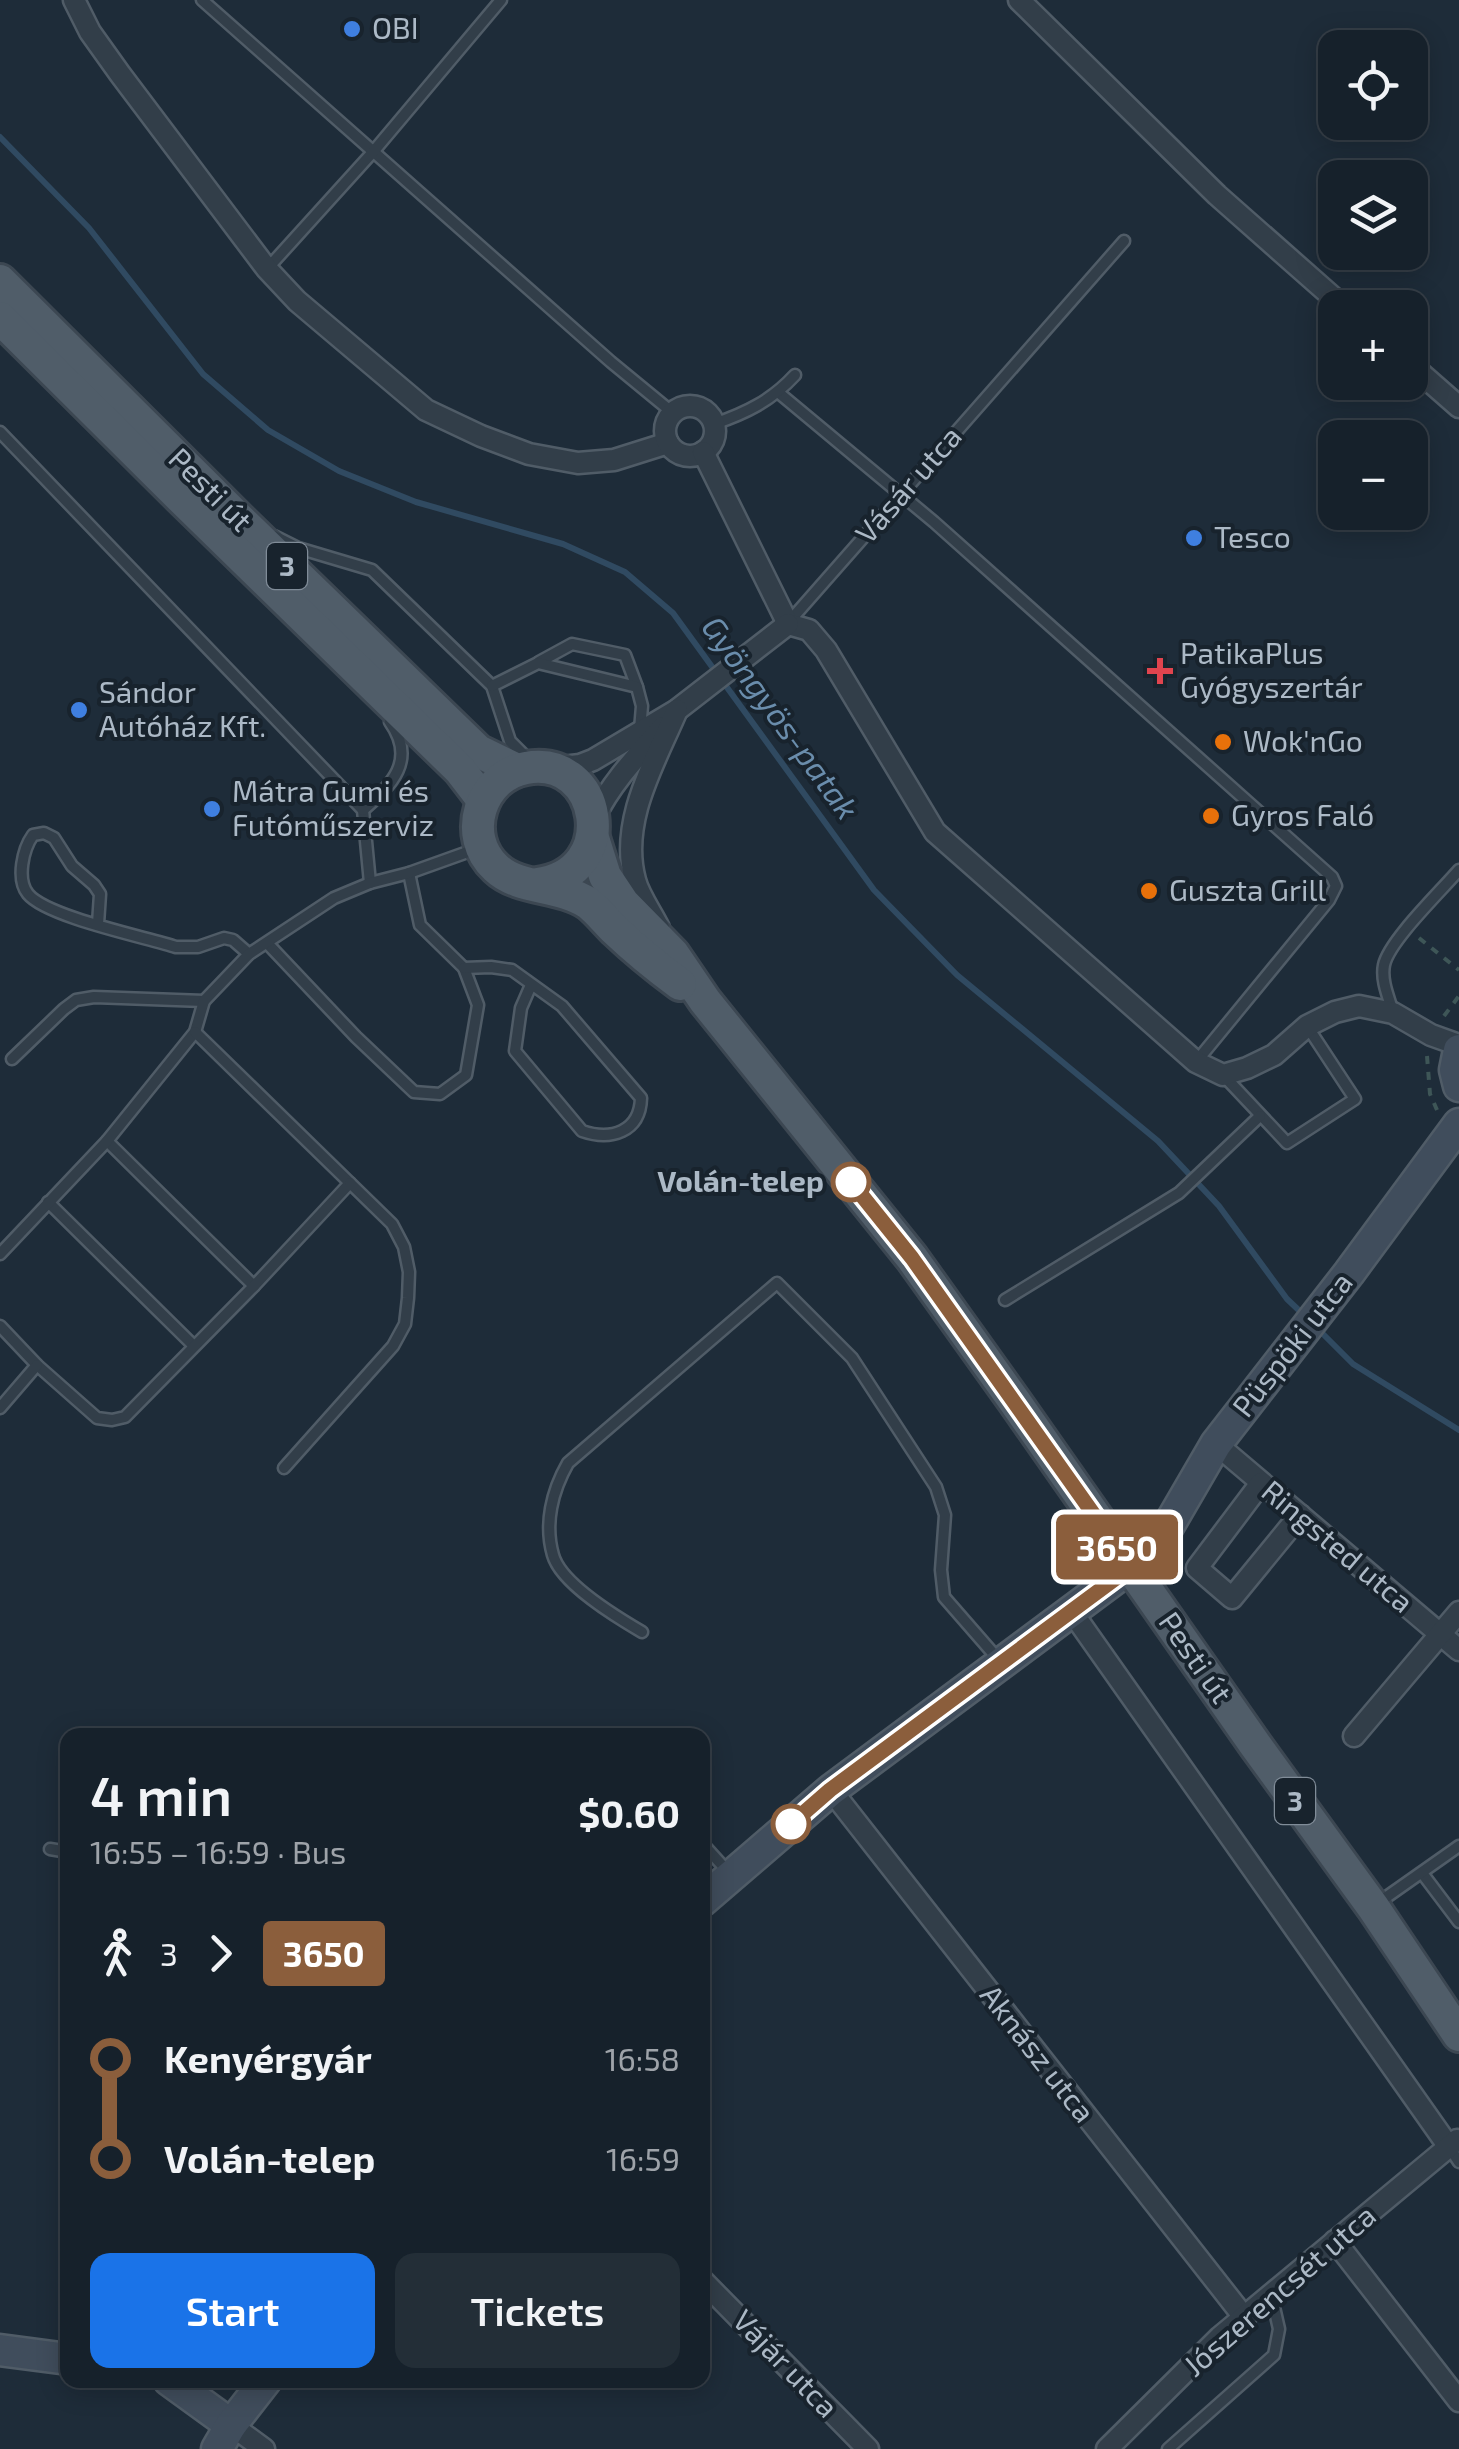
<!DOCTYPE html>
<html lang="en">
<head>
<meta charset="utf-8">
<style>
  body { margin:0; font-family:"Exo 2",sans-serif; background:#232e37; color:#f1f3f6; height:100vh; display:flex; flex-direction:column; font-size:38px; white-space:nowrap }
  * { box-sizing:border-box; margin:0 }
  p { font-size:32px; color:#9ea3a9 }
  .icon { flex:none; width:55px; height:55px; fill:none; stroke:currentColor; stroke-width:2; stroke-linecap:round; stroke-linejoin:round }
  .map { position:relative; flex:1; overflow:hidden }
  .sheet { position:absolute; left:60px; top:1728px; width:650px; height:660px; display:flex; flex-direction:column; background:#16212b; border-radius:20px; box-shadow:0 5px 25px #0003,0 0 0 2px #353e47 }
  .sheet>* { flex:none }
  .badge { padding:0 20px; border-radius:8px; font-size:35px; line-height:65px }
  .buttons { position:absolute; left:1318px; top:30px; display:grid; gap:20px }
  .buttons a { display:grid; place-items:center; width:110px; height:110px; border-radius:20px; background:#16212b; box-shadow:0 5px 25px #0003,0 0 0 2px #353e47; font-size:50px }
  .map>.badge { position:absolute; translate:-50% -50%; box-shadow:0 0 0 5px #fff }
  .legs { display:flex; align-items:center; gap:15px; height:110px; padding:0 30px; font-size:32px }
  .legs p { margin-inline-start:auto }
  .headline { display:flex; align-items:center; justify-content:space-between; height:170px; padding:0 30px }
  h1 { font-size:55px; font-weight:600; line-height:75px }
  .action { display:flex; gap:20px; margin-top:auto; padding:20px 30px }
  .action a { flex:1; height:115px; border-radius:20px; background:#1a73e8; color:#fff; font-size:40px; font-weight:600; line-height:115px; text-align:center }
  .action a+a { background:#232e37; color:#f1f3f6 }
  ul { padding:0 30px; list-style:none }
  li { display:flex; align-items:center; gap:35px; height:100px; font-size:38px }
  li i { display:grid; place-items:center; width:15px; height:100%; margin:0 12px; background:currentColor }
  li i::after { content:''; width:25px; height:25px; margin:-12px; border:8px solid; border-radius:50%; background:#16212b }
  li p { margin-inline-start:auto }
  li:first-child i { background:linear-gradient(#0000 50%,currentColor 0) }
  li:last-child i { background:linear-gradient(currentColor 50%,#0000 0) }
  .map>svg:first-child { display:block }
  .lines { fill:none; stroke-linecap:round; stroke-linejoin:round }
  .stream { stroke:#304a61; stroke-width:6 }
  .lane-casing { stroke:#505c67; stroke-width:15 }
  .street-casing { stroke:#505c67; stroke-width:25 }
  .secondary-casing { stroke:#505c67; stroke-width:35 }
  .primary-casing { stroke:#3c4752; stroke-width:38 }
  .path { stroke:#3e5657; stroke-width:4; stroke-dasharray:8 8; stroke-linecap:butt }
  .lane { stroke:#323e49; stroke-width:10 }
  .street { stroke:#323e49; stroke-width:20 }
  .secondary { stroke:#404d5c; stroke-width:30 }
  .primary { stroke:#505d69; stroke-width:32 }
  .line-1-casing { stroke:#fff; stroke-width:22 }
  .line-1 { stroke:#8b5e3c; stroke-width:15 }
  .shop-dot { fill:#3f7fe0; stroke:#18232d; stroke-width:4 }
  .health-dot { fill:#e0444e; stroke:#18232d; stroke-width:4 }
  .food-dot { fill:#e8710a; stroke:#18232d; stroke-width:4 }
  .stop-1-dot { fill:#fff; stroke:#8b5e3c; stroke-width:5 }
  .labels { text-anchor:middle; stroke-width:8; stroke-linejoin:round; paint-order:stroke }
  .shield { fill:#18232d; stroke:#808c98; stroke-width:2.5 }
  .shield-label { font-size:28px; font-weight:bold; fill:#acb9c6 }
  .poi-label { font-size:30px; fill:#acb9c6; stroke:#18232d; text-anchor:start }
  .street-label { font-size:30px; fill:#acb9c6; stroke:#18232d }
  .stop-label { font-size:30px; font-weight:bold; fill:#acb9c6; stroke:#18232d; text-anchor:end }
  .water-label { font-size:32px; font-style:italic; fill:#6a8dac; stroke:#18232d }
</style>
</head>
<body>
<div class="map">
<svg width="1459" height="2449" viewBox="0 0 1459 2449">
  <rect width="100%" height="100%" fill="#1e2c39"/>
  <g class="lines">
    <g class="stream">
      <polyline points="0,137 89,228 203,374 268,430 339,471 416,502 563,544 625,572 673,613 874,890 957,975 1158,1141 1219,1206 1287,1299 1306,1317"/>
      <polyline points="1318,1329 1353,1364 1459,1430"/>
    </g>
    <g class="lane-casing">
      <g id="lane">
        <polyline points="202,0 611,362 673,413"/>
        <polyline points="267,269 373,152 501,0"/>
        <polyline points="779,393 934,522 1332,877 1336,886 1329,900 1196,1062"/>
        <path d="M714 424C746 413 771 401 795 375"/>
        <polyline points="0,432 363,810 370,883"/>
        <polyline points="274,536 298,548 372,570 492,686 510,741 531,762"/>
        <polyline points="788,623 1124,241"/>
        <polyline points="539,662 572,644 625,655 637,687"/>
        <polyline points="492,686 538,663 637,687 642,706 640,730"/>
        <path d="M363 810C392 785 417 760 390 722"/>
        <path d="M98 924 100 894 94 885 72 866 54 838 44 833 33 835C23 849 16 879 28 894 47 917 145 937 176 947H198L224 938 233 940 249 954"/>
        <polyline points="267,943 356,1037 414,1092 440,1094 466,1075 478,1005 464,968 420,925 409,873"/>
        <path d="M464 968 491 967 512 970 562 1006 641 1098C640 1132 611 1141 582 1131L515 1051 521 1008 531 985"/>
        <path d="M1393 1012C1388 996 1381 980 1384 965 1389 941 1441 891 1459 870"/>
        <polyline points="12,1059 64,1009 76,1000 94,997 204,1001"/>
        <polyline points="1224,1076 1287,1143 1355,1099 1307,1026"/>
        <polyline points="107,1141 254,1286"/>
        <polyline points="48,1202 194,1346"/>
        <polyline points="0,1254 107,1141 195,1032 204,1001 249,954 334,898 370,883 409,873 476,849"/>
        <polyline points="1005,1300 1179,1193 1260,1116"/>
        <polyline points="0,1326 37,1365 97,1418 112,1420 125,1417 254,1286 350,1183 195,1032"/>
        <polyline points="0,1408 37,1365"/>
        <polyline points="284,1468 393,1346 405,1324 408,1298 409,1272 404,1247 392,1224 350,1183"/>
        <path d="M642 1632C618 1618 561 1584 553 1555 544 1524 552 1491 568 1463L777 1283 852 1358 936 1487 945 1515 941 1570 944 1597 998 1659"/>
        <polyline points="702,1843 730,1874"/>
        <polyline points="50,1849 68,1852"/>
        <polyline points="1422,1873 1459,1922"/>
        <polyline points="1378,1903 1459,1846"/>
        <polyline points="1449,2147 1459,2162"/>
        <polyline points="1168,2449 1274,2355 1279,2329 1271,2294"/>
      </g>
    </g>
    <g class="street-casing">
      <g id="street">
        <polyline points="74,0 90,32 120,74 267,269 297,301 426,410 481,436 529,454 578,463 614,460 668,443"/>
        <polyline points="1019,0 1217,195 1345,308"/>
        <polyline points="1410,364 1459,407"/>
        <circle cx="690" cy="431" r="25"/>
        <polyline points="703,452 788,624 809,630 826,650 935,832 1196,1062 1223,1075 1247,1068 1274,1055 1307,1026 1335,1012 1359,1006 1393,1013 1431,1035 1459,1045"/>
        <polyline points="554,768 580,765 593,760 677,710 788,624"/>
        <path d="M594 818C611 783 637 756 663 727"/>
        <path d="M659 928C652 913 639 896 635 880 619 821 655 762 677 710"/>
        <polyline points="1216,1444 1459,1650"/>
        <polyline points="1261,1483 1197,1568 1232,1598 1300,1515"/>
        <polyline points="1072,1612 1449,2147"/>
        <polyline points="1354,1736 1459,1612"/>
        <polyline points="831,1790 1244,2317"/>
        <polyline points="1335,2241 1459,2401"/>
        <polyline points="702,2280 868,2449"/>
        <polyline points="231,2425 264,2449"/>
        <polyline points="1107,2449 1220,2337 1457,2140"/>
      </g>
    </g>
    <g class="secondary-casing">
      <g id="secondary">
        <polyline points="1459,1050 1455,1070 1459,1086"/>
        <polyline points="702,1901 831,1790 1155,1549 1216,1444 1349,1273 1459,1124"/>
        <polyline points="0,2350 68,2359"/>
        <polyline points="169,2380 231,2425"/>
        <polyline points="217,2449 231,2425 266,2380"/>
      </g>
    </g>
    <g class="primary-casing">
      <g id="primary">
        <polyline points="0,281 240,520 478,751 517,770"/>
        <polyline points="0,318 180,497 460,770 483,800"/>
        <polyline points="593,838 605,876 623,903 673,954 705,1001 912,1258 1015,1402 1256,1746 1373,1907 1459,2035"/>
        <path d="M537 884C623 873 602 754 526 768 480 776 461 836 496 868 519 890 559 884 588 903 598 911 606 921 615 930 636 950 657 967 680 984"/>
      </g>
    </g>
    <g class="path">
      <polyline points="1419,938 1459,970"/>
      <polyline points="1444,1016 1459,996"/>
      <polyline points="1427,1056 1430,1094 1437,1110"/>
    </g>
    <use href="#lane" class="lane"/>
    <use href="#street" class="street"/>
    <use href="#secondary" class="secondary"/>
    <use href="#primary" class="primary"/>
  </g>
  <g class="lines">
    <g class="line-1-casing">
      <polyline id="line-1" points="791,1824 830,1790 1131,1567 912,1258 851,1182"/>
    </g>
    <use href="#line-1" class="line-1"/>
  </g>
  <g class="shop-dot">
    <circle cx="352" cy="29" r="10"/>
    <circle cx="1194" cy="538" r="10"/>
    <circle cx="79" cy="710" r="10"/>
    <circle cx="212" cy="809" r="10"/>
  </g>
  <path class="health-dot" d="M1155 656h10v10h10v10h-10v10h-10v-10h-10v-10h10z"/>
  <g class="food-dot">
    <circle cx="1223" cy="742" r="10"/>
    <circle cx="1211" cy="816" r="10"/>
    <circle cx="1149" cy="891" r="10"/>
  </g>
  <g class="stop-1-dot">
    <circle cx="851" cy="1182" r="18"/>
    <circle cx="791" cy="1824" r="18"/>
  </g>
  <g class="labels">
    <g class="shield">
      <rect x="267" y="543" width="40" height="46" rx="8"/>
      <rect x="1275" y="1778" width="40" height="46" rx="8"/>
    </g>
    <g class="shield-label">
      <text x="287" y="576">3</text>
      <text x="1295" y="1811">3</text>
    </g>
    <g class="poi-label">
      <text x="372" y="39">OBI</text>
      <text x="1214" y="548">Tesco</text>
      <text x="1180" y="664">PatikaPlus<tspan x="1180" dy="34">Gyógyszertár</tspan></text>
      <text x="99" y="703">Sándor<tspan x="99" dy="34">Autóház Kft.</tspan></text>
      <text x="1243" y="752">Wok'nGo</text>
      <text x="232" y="802">Mátra Gumi és<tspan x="232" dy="34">Futóműszerviz</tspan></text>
      <text x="1231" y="826">Gyros Faló</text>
      <text x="1169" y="901">Guszta Grill</text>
    </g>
    <g class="street-label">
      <text transform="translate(909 485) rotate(-49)" y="10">Vásár utca</text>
      <text transform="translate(210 490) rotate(45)" y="10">Pesti út</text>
      <text transform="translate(1293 1345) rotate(-52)" y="10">Püspöki utca</text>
      <text transform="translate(1337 1547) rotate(40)" y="10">Ringsted utca</text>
      <text transform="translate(1195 1658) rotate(55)" y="10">Pesti út</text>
      <text transform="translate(1037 2054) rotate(52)" y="10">Aknász utca</text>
      <text transform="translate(1280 2291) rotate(-41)" y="10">Jószerencsét utca</text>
      <text transform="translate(785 2364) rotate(46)" y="10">Vájár utca</text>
    </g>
    <g class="stop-label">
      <text x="824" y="1192">Volán-telep</text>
    </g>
    <g class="water-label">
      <text transform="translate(780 718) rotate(54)" y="11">Gyöngyös-patak</text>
    </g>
  </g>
</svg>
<div class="buttons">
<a><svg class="icon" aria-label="locate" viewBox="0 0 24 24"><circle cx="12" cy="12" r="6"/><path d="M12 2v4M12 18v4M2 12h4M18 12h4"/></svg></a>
<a><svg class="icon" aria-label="layers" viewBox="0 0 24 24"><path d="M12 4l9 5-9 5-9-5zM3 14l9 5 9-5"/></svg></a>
<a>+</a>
<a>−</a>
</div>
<b class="badge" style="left:1117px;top:1547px;background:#8b5e3c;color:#fff">3650</b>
<section class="sheet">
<div class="headline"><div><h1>4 min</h1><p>16:55 – 16:59 · Bus</p></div><b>$0.60</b></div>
<div class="legs"><svg class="icon" aria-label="walk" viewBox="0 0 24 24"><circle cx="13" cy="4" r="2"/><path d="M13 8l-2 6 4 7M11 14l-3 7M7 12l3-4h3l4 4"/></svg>3<svg class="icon" aria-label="forward" viewBox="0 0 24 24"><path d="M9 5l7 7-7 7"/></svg><b class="badge" style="background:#8b5e3c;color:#fff">3650</b></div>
<ul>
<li><i style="color:#8b5e3c"></i><b>Kenyérgyár</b><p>16:58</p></li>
<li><i style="color:#8b5e3c"></i><b>Volán-telep</b><p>16:59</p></li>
</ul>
<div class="action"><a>Start</a><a>Tickets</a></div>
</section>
</div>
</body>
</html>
